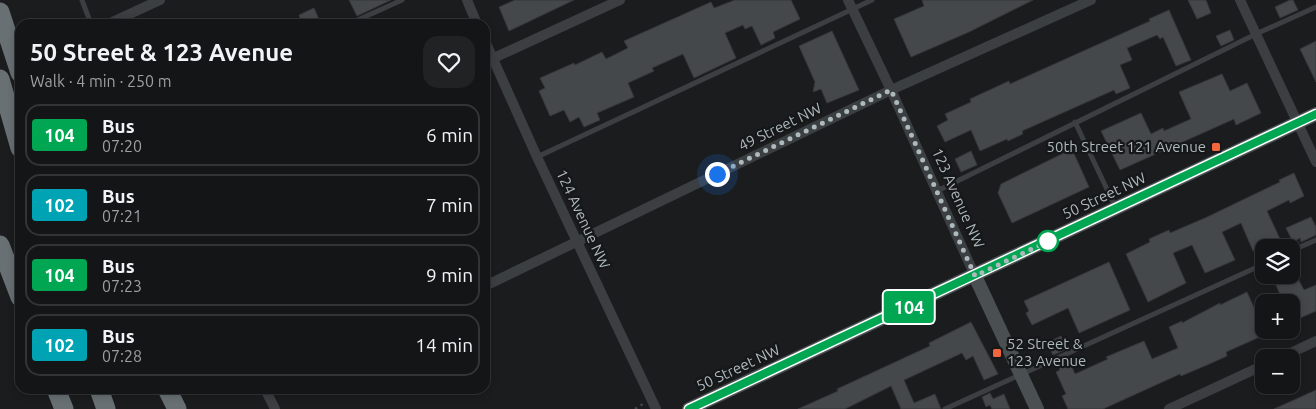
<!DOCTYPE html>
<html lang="en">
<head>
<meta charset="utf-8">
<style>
  body { margin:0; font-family:Ubuntu,sans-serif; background:#212223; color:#f1f3f6; height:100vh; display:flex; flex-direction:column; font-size:19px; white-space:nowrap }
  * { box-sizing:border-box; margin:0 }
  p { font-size:16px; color:#9d9fa1 }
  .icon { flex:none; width:28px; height:28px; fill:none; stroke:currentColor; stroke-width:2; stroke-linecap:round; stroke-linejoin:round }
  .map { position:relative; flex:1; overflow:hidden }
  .details { position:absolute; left:15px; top:19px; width:475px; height:375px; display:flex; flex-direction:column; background:#141516; border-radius:15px; box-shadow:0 2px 8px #0003,0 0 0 1px #333435 }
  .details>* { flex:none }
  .badge { padding:0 10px; border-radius:4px; font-size:18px; line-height:32px }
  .tools { position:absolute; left:1255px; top:239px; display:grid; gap:10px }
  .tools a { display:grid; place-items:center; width:45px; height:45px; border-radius:10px; background:#141516; box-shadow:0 2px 8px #0003,0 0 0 1px #333435; font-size:25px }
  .you { position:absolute; width:25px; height:25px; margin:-12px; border:4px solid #fff; border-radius:50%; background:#1a73e8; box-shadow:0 0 0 8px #1a73e833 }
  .map>.badge { position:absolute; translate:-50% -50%; box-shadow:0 0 0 2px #fff }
  .round { display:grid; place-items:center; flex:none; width:52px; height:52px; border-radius:15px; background:#212223 }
  .headline { display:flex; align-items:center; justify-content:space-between; height:85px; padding:0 15px }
  h1 { font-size:24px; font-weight:600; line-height:38px }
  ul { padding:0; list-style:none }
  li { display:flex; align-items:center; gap:15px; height:62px; margin:0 10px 8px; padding:0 5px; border:2px solid #333435; border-radius:15px }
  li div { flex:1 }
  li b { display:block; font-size:19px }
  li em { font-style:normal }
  li .badge { min-width:55px; font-weight:700; text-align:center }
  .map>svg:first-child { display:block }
  .building { fill:#45484a; stroke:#353739 }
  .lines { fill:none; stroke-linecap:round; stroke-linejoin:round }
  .path { stroke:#424749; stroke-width:2.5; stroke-dasharray:2.5 4; stroke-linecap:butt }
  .lane { stroke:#3c3f42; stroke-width:5 }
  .street { stroke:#3c3f42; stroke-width:10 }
  .secondary { stroke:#4a4f52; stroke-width:14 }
  .highway { stroke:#687073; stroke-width:19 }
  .line-casing { stroke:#fff; stroke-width:11 }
  .line { stroke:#00a651; stroke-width:8 }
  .walk { stroke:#adb9bc; stroke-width:5; stroke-dasharray:0 9 }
  .poi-dot { fill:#f1653f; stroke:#161718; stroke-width:2 }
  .stop-dot { fill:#fff; stroke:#00a651; stroke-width:2.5 }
  .labels { text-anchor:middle; stroke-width:4.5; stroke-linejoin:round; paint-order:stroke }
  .street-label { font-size:15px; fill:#adb9bc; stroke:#161718 }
  .poi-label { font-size:15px; fill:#adb9bc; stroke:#161718; text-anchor:end }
</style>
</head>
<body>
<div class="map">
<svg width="1316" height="409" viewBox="0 0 1316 409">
  <rect width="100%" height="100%" fill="#1b1c1d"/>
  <g class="building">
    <polygon points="349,0 391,0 357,16"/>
    <polygon points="515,0 574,0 509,31 499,7"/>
    <polygon points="735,0 791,0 800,19 773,32 775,38 761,45 752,26 745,29 743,25 725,33 736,58 694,78 683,54 652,68 654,71 628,83 634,97 597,113 600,120 584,127 579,117 570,122 564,110 550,116 539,91 545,88 540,78 574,63 575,65 602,52 606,59 628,48 624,41 711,2 714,8"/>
    <polygon points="922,0 1033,0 969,32 911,57 894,19 924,6"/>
    <polygon points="1188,0 1206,0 1211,13 1197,19"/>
    <polygon points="1290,0 1293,0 1298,10 1280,18 1275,7"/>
    <polygon points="314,8 321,24 302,24 299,15"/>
    <polygon points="1169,10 1191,60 1176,66 1163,37 1160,39 1157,35 1127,48 1132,60 1120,65 1130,88 1116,94 1114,90 1022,131 1023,134 1008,141 1007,139 980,151 971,130 945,142 937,126 948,120 945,114 971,102 970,99 1009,81 1010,84 1150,21 1149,19"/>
    <polygon points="1230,30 1234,40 1221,46 1216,36"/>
    <polygon points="832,31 859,90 827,103 821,89 813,92 815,82 799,46"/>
    <polygon points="1316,41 1316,82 1300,49"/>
    <polygon points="1222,74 1230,91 1247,83 1261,113 1236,125 1234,119 1120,170 1101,131 1141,113 1151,134 1163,128 1164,131 1191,119 1179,92"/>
    <polygon points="1072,149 1089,187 1012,223 998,193 1001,184"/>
    <polygon points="971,151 977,165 961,172 955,159"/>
    <polygon points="1294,173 1304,196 1290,203 1289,200 1267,211 1280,239 1253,251 1241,223 1222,232 1235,260 1205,273 1192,245 1173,253 1186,283 1148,302 1126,254 1150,242 1149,239 1169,230 1170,233 1205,218 1280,182 1279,180"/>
    <polygon points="1311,217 1316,227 1316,235 1301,242 1300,238 1293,242 1286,228"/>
    <polygon points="1109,262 1130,310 1079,333 1068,308 1032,325 1026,313 1029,311 1024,301"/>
    <polygon points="1285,275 1296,275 1304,290 1316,285 1316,311 1291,322 1291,302 1283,302 1274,280"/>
    <polygon points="1247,292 1256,312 1264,309 1264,335 1226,352 1227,356 1207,365 1181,376 1180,374 1103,409 1068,409 1062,396 1066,394 1056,372 1060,370 1057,363 1068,358 1075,374 1108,359 1106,357 1144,341 1152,359 1178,348 1169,327 1182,321 1182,323 1220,303 1220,305"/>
    <polygon points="971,322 998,374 984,380 973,356 966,360 962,353 904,380 914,403 935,394 941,409 901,409 891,386 845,409 798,409 838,391 837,389 930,346 929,343"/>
    <polygon points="1061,336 1067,349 1053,355 1047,343"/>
    <polygon points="1316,390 1316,409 1274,409"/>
    <polygon points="990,393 993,399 1004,394 1010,409 992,409 990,405 986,407 982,397"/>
  </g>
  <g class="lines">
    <polyline class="path" points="635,409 643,404"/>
    <g class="lane">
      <polyline points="82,0 91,24"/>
      <polyline points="349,24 402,0"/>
      <polyline points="1075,122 1115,206"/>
      <polyline points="537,157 872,0"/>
      <polyline points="937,191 1256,34 1316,7"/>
      <polyline points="1291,251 1316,240"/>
      <polyline points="945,409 1264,264"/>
    </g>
    <g class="street">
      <polyline points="467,0 477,24"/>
      <polyline points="848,0 891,90 975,276"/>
      <polyline points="1240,0 1316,162"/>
      <polyline points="108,24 160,0"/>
      <polyline points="485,41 537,157 656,409"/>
      <polyline points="485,62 620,0"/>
      <polyline points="485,286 891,90 1091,0"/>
      <polyline points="1280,358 1316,341"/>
      <polyline points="265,389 275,409"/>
      <polyline points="1169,409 1264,365"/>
    </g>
    <g class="secondary">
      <polyline points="975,276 1037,409"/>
      <polyline points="689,409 1316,114"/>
    </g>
    <g class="highway">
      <polyline points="0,12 20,73"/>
      <polyline points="0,79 20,148"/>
      <polyline points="0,245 20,297"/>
      <polyline points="56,389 64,409"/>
      <polyline points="99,389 106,409"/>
      <polyline points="167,389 177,409"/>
    </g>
  </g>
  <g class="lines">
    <g class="line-casing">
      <polyline id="line" points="689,409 1316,114"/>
    </g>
    <use href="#line" class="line"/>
    <polyline class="walk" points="717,174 891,90 975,276 1055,238 1048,241"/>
  </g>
  <g class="poi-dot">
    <rect x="1211" y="142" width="10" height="10" rx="2.5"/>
    <rect x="992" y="348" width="10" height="10" rx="2.5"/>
  </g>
  <circle class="stop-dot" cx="1048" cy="241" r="10"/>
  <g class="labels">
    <g class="street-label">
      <text transform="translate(780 127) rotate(-26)" y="5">49 Street NW</text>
      <text transform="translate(1104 196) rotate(-25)" y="5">50 Street NW</text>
      <text transform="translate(958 198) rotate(66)" y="5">123 Avenue NW</text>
      <text transform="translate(583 219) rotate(65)" y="5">124 Avenue NW</text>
      <text transform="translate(738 368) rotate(-25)" y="5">50 Street NW</text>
    </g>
    <g class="poi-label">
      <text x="1206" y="152">50th Street 121 Avenue</text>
      <text x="1007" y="349" text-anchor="start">52 Street &amp;<tspan x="1007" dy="17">123 Avenue</tspan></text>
    </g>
  </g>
</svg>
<div class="tools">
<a><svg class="icon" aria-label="layers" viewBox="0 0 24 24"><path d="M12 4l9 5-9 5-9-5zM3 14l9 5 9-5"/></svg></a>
<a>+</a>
<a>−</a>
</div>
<div class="you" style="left:717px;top:174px"></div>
<b class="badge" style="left:909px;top:307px;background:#00a651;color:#fff">104</b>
<section class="details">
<div class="headline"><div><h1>50 Street &amp; 123 Avenue</h1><p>Walk · 4 min · 250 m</p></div><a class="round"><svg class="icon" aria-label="heart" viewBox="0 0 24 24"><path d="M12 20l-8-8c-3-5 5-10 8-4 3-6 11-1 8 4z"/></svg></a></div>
<ul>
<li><span class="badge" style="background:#00a651;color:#fff">104</span><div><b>Bus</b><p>07:20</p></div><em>6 min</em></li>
<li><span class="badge" style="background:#00a3b4;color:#fff">102</span><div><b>Bus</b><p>07:21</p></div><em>7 min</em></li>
<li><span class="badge" style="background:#00a651;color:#fff">104</span><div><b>Bus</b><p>07:23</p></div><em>9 min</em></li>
<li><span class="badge" style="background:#00a3b4;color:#fff">102</span><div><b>Bus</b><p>07:28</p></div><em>14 min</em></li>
</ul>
</section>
</div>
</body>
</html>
